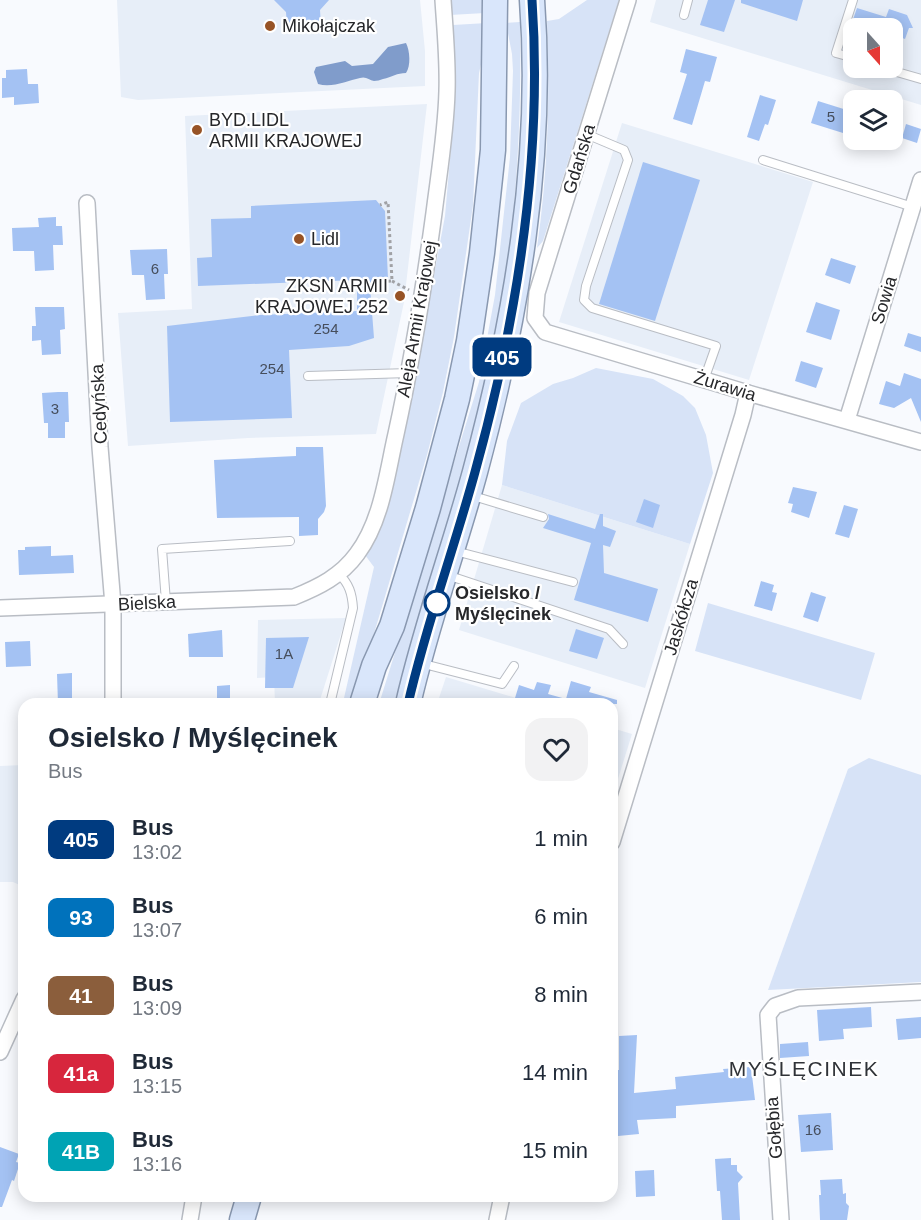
<!DOCTYPE html>
<html lang="en">
<head>
<meta charset="utf-8">
<style>
  body { margin:0; font-family:Helvetica,sans-serif; background:#f2f2f3; color:#1f2937; height:100vh; display:flex; flex-direction:column; font-size:22px; white-space:nowrap }
  * { box-sizing:border-box; margin:0 }
  p { font-size:20px; color:#747a83 }
  .icon { flex:none; width:33px; height:33px; fill:none; stroke:currentColor; stroke-width:2; stroke-linecap:round; stroke-linejoin:round }
  .map { position:relative; flex:1; overflow:hidden }
  .drawer { position:absolute; left:18px; top:698px; width:600px; height:504px; display:flex; flex-direction:column; background:#fff; border-radius:18px; box-shadow:0 3px 15px #0003 }
  .drawer>* { flex:none }
  .badge { padding:0 12px; border-radius:9px; font-size:21px; line-height:39px }
  .needle { width:39px; rotate:159deg }
  .buttons { position:absolute; left:843px; top:18px; display:grid; gap:12px }
  .buttons a { display:grid; place-items:center; width:60px; height:60px; border-radius:12px; background:#fff; box-shadow:0 3px 15px #0003; font-size:30px }
  .map>.badge { position:absolute; translate:-50% -50%; box-shadow:0 0 0 3px #fff }
  .round { display:grid; place-items:center; flex:none; width:63px; height:63px; border-radius:18px; background:#f2f2f3 }
  .headline { display:flex; align-items:center; justify-content:space-between; height:102px; padding:0 30px }
  h1 { font-size:28px; font-weight:600; line-height:45px }
  ul { padding:0; list-style:none }
  li { display:flex; align-items:center; gap:18px; height:78px; padding:0 30px }
  li div { flex:1 }
  li b { display:block; font-size:22px }
  li em { font-style:normal }
  li .badge { min-width:66px; font-weight:700; text-align:center }
  .map>svg:first-child { display:block }
  .built { fill:#e7eef8; fill-rule:evenodd }
  .green { fill:#d7e3f7 }
  .water { fill:#809ccb }
  .building { fill:#a4c2f3 }
  .lines { fill:none; stroke-linecap:round; stroke-linejoin:round }
  .lane-casing { stroke:#b9bdc4; stroke-width:10 }
  .street-casing { stroke:#b9bdc4; stroke-width:18 }
  .primary-casing { stroke:#8998b0; stroke-width:27 }
  .path { stroke:#a0a1a5; stroke-width:3; stroke-dasharray:3 3; stroke-linecap:butt }
  .lane { stroke:#fff; stroke-width:8 }
  .street { stroke:#fff; stroke-width:15 }
  .primary { stroke:#d9e6fb; stroke-width:24 }
  .line-casing { stroke:#fff; stroke-width:14 }
  .line { stroke:#003b80; stroke-width:9 }
  .poi-dot { fill:#975326; stroke:#fff; stroke-width:2 }
  .stop-dot { fill:#fff; stroke:#003b80; stroke-width:3 }
  .labels { text-anchor:middle; stroke-width:4.5; stroke-linejoin:round; paint-order:stroke }
  .number-label { font-size:15px; fill:#464e5c }
  .poi-label { font-size:18px; fill:#26272a; stroke:#fff; text-anchor:start }
  .street-label { font-size:18px; fill:#26272a; stroke:#fff }
  .stop-label { font-size:18px; font-weight:bold; fill:#26272a; stroke:#fff; text-anchor:start }
  .quarter-label { font-size:21px; letter-spacing:1.5px; fill:#303338; stroke:#fff }
</style>
</head>
<body>
<div class="map">
<svg width="921" height="1220" viewBox="0 0 921 1220">
  <rect width="100%" height="100%" fill="#f8fafe"/>
  <g class="built">
    <polygon points="117,0 420,0 425,51 425,86 138,100 121,97"/>
    <path d="M656 0H921V105L650 22ZM854 28H892V68H854Z"/>
    <polygon points="427,104 404,302 376,434 248,438 128,446 118,313 192,309 185,116"/>
    <polygon points="622,123 813,182 749,380 559,322"/>
    <polygon points="502,485 690,544 645,688 459,630"/>
    <polygon points="346,618 319,703 275,703 274,677 257,678 258,620"/>
    <polygon points="446,677 533,703 437,704"/>
    <polygon points="612,728 632,734 617,782 612,780"/>
    <polygon points="24,765 24,887 13,882 0,882 0,766"/>
  </g>
  <g class="green">
    <polygon points="450,0 484,0 485,13 450,15"/>
    <path d="M587 0H619L543 241 537 248C548 173 550 96 547 21L559 19Z"/>
    <path d="M520 22C522 122 516 223 499 321 494 347 488 372 482 397 458 501 427 603 394 703L379 704 479 382 495 295 510 157 513 71 512 54 506 23Z"/>
    <polygon points="487,23 486,43 479,73 473,205 454,337 443,392 427,455 354,701 344,698 374,567 365,555 388,498 402,447 445,216 455,102 453,25"/>
    <polygon points="596,368 653,379 683,396 695,408 706,435 713,473 690,544 502,485 507,441 521,403 553,384 573,378"/>
    <polygon points="708,603 875,653 861,700 695,651"/>
    <polygon points="869,758 921,775 921,982 768,990 848,769"/>
  </g>
  <path class="water" d="M406 43C410 51 411 66 406 73 397 73 392 77 383 79 380 80 377 81 374 81 369 80 366 76 360 78 347 81 332 88 318 84L314 72 316 67 345 61 352 66 373 64 388 47Z"/>
  <g class="building">
    <polygon points="274,0 329,0 320,10 321,26 287,27 286,12"/>
    <polygon points="708,0 735,0 724,32 700,25"/>
    <polygon points="741,0 803,0 797,21 741,3"/>
    <polygon points="857,8 886,17 889,9 907,15 913,28 909,28 905,39 892,34 892,28 850,28"/>
    <polygon points="686,49 717,57 710,82 705,81 692,125 673,119 687,74 680,72"/>
    <polygon points="27,69 28,84 38,84 39,103 14,105 14,97 2,98 2,78 6,78 6,70"/>
    <polygon points="760,95 776,100 768,125 765,124 759,141 747,137"/>
    <polygon points="818,101 850,111 843,133 811,123"/>
    <polygon points="906,124 921,129 917,143 902,138"/>
    <polygon points="643,162 700,180 655,321 599,304"/>
    <polygon points="376,200 385,211 388,279 374,279 374,286 370,286 374,338 349,346 289,350 292,418 170,422 167,326 260,315 357,311 357,280 198,286 197,258 212,257 211,219 251,218 251,206"/>
    <polygon points="56,217 56,226 62,226 63,245 53,245 54,270 35,271 34,251 13,251 12,228 39,227 38,218"/>
    <polygon points="167,249 168,274 164,274 165,299 146,300 144,275 132,275 130,250"/>
    <polygon points="831,258 856,266 850,284 825,275"/>
    <polygon points="816,302 840,310 831,340 806,332"/>
    <polygon points="35,307 64,307 65,329 60,330 61,354 42,355 41,340 32,341 32,326 36,326"/>
    <polygon points="908,333 921,337 921,352 904,346"/>
    <polygon points="801,361 823,368 816,388 795,381"/>
    <polygon points="904,373 921,379 921,422 911,398 894,408 879,404 886,381 900,386"/>
    <polygon points="58,392 68,392 69,422 65,422 65,438 48,438 48,423 44,423 42,393"/>
    <polygon points="296,447 323,447 326,506 324,512 318,519 318,535 299,536 299,517 217,518 214,460 296,456"/>
    <polygon points="793,487 817,492 809,518 791,512 793,504 788,503"/>
    <polygon points="644,499 660,505 653,528 636,522"/>
    <polygon points="844,505 858,509 849,538 835,534"/>
    <polygon points="548,514 595,529 600,514 603,514 603,526 616,531 610,547 603,545 604,573 658,589 648,622 574,600 591,543 543,528 549,519"/>
    <polygon points="51,546 51,556 73,555 74,573 19,575 18,550 25,550 25,547"/>
    <polygon points="761,581 774,585 772,592 777,593 772,611 754,606"/>
    <polygon points="811,592 826,597 818,622 803,617"/>
    <polygon points="576,629 604,638 597,659 569,651"/>
    <polygon points="222,630 223,657 189,657 188,634"/>
    <polygon points="309,637 293,688 265,688 266,638"/>
    <polygon points="30,641 31,666 6,667 5,642"/>
    <polygon points="72,673 72,704 58,704 57,674"/>
    <polygon points="571,681 591,687 589,692 617,700 617,704 530,704 515,698 519,685 534,690 537,682 551,685 548,694 566,699"/>
    <polygon points="230,685 230,704 217,704 217,686"/>
    <polygon points="871,1007 872,1027 843,1029 844,1039 819,1041 817,1010"/>
    <polygon points="921,1017 921,1038 898,1040 896,1019"/>
    <polygon points="637,1035 634,1093 676,1089 675,1077 724,1072 723,1069 751,1067 755,1100 676,1106 676,1118 637,1120 639,1134 618,1136 614,1097 612,1097 612,1070 619,1070 619,1036"/>
    <polygon points="808,1042 809,1056 780,1058 780,1044"/>
    <polygon points="831,1113 833,1150 801,1152 798,1115"/>
    <polygon points="0,1147 19,1154 16,1162 20,1163 14,1181 12,1180 2,1207 0,1207"/>
    <polygon points="731,1158 731,1165 737,1165 737,1171 743,1177 738,1183 740,1220 722,1220 720,1191 717,1191 715,1159"/>
    <polygon points="654,1170 655,1196 636,1197 635,1171"/>
    <polygon points="842,1179 843,1194 846,1193 846,1203 849,1206 847,1220 820,1220 819,1195 821,1195 820,1180"/>
  </g>
  <g class="lines">
    <g class="lane-casing">
      <g id="lane">
        <polyline points="853,0 836,53 854,58"/>
        <polyline points="684,15 688,0"/>
        <polyline points="883,68 921,79"/>
        <polyline points="586,134 624,150 628,160 586,286 584,300 592,308 716,346 704,380"/>
        <polyline points="763,160 913,207"/>
        <polyline points="308,376 409,373"/>
        <polyline points="470,495 543,517"/>
        <polyline points="455,551 573,582"/>
        <polyline points="447,575 609,629 623,644"/>
        <polyline points="166,602 162,549 290,541"/>
        <polyline points="420,663 502,684 514,666"/>
        <path d="M330 704 353 608C352 593 349 584 339 574"/>
      </g>
    </g>
    <g class="street-casing">
      <g id="street">
        <polyline points="628,0 537,293 535,318 545,332 748,393 921,442"/>
        <polyline points="87,203 100,447 113,605 113,704"/>
        <polyline points="847,420 921,180"/>
        <path d="M0 608 294 597C319 587 341 576 357 554 382 521 387 473 396 434 412 361 424 287 434 213 439 173 446 132 447 91 448 61 445 30 443 0"/>
        <polyline points="612,842 743,415 748,393"/>
        <polyline points="0,1052 24,999"/>
        <polyline points="190,1220 194,1196"/>
        <polyline points="497,1220 502,1196"/>
        <polyline points="781,1220 768,1015 775,1006 798,998 921,992"/>
      </g>
    </g>
    <g class="primary-casing">
      <g id="primary">
        <polyline points="362,704 374,666 392,626 428,508 457,399 469,341 482,253 493,150 495,0"/>
        <path d="M408 704C426 625 454 549 475 472 516 320 544 158 532 0"/>
        <polyline points="242,1220 249,1196"/>
      </g>
    </g>
    <g class="path">
      <polyline points="392,281 409,290"/>
      <polyline points="376,288 376,282 392,281 388,202 380,205"/>
    </g>
    <use href="#lane" class="lane"/>
    <use href="#street" class="street"/>
    <use href="#primary" class="primary"/>
  </g>
  <g class="lines">
    <g class="line-casing">
      <path id="line" d="M408 704C426 625 454 549 475 472 517 320 543 158 532 0"/>
    </g>
    <use href="#line" class="line"/>
  </g>
  <g class="poi-dot">
    <circle cx="270" cy="26" r="6"/>
    <circle cx="197" cy="130" r="6"/>
    <circle cx="299" cy="239" r="6"/>
    <circle cx="400" cy="296" r="6"/>
  </g>
  <circle class="stop-dot" cx="437" cy="603" r="12"/>
  <g class="labels">
    <g class="number-label">
      <text x="831" y="122">5</text>
      <text x="155" y="274">6</text>
      <text x="326" y="334">254</text>
      <text x="272" y="374">254</text>
      <text x="55" y="414">3</text>
      <text x="284" y="659">1A</text>
      <text x="813" y="1135">16</text>
    </g>
    <g class="poi-label">
      <text x="282" y="32">Mikołajczak</text>
      <text x="209" y="126">BYD.LIDL<tspan x="209" dy="21">ARMII KRAJOWEJ</tspan></text>
      <text x="311" y="245">Lidl</text>
      <text x="388" y="292" text-anchor="end">ZKSN ARMII<tspan x="388" dy="21">KRAJOWEJ 252</tspan></text>
    </g>
    <g class="street-label">
      <text transform="translate(579 159) rotate(-73)" y="6">Gdańska</text>
      <text transform="translate(884 300) rotate(-73)" y="6">Sowia</text>
      <text transform="translate(417 319) rotate(-80)" y="6">Aleja Armii Krajowej</text>
      <text transform="translate(725 386) rotate(17)" y="6">Żurawia</text>
      <text transform="translate(99 404) rotate(-93)" y="6">Cedyńska</text>
      <text transform="translate(147 603) rotate(-3)" y="6">Bielska</text>
      <text transform="translate(681 617) rotate(-73)" y="6">Jaskółcza</text>
      <text transform="translate(774 1128) rotate(-94)" y="6">Gołębia</text>
    </g>
    <g class="stop-label">
      <text x="455" y="599">Osielsko /<tspan x="455" dy="21">Myślęcinek</tspan></text>
    </g>
    <g class="quarter-label">
      <text x="804" y="1076">MYŚLĘCINEK</text>
    </g>
  </g>
</svg>
<div class="buttons">
<a><svg class="needle" viewBox="-14 -14 28 28"><path d="M0-13l5 13h-10z" fill="#e53935"/><path d="M0 13l5-13h-10z" fill="#747a83"/></svg></a>
<a><svg class="icon" aria-label="layers" viewBox="0 0 24 24"><path d="M12 4l9 5-9 5-9-5zM3 14l9 5 9-5"/></svg></a>
</div>
<b class="badge" style="left:502px;top:357px;background:#003b80;color:#fff">405</b>
<section class="drawer">
<div class="headline"><div><h1>Osielsko / Myślęcinek</h1><p>Bus</p></div><a class="round"><svg class="icon" aria-label="heart" viewBox="0 0 24 24"><path d="M12 20l-8-8c-3-5 5-10 8-4 3-6 11-1 8 4z"/></svg></a></div>
<ul>
<li><span class="badge" style="background:#003b80;color:#fff">405</span><div><b>Bus</b><p>13:02</p></div><em>1 min</em></li>
<li><span class="badge" style="background:#0072bc;color:#fff">93</span><div><b>Bus</b><p>13:07</p></div><em>6 min</em></li>
<li><span class="badge" style="background:#8b5e3c;color:#fff">41</span><div><b>Bus</b><p>13:09</p></div><em>8 min</em></li>
<li><span class="badge" style="background:#d7263d;color:#fff">41a</span><div><b>Bus</b><p>13:15</p></div><em>14 min</em></li>
<li><span class="badge" style="background:#00a3b4;color:#fff">41B</span><div><b>Bus</b><p>13:16</p></div><em>15 min</em></li>
</ul>
</section>
</div>
</body>
</html>
